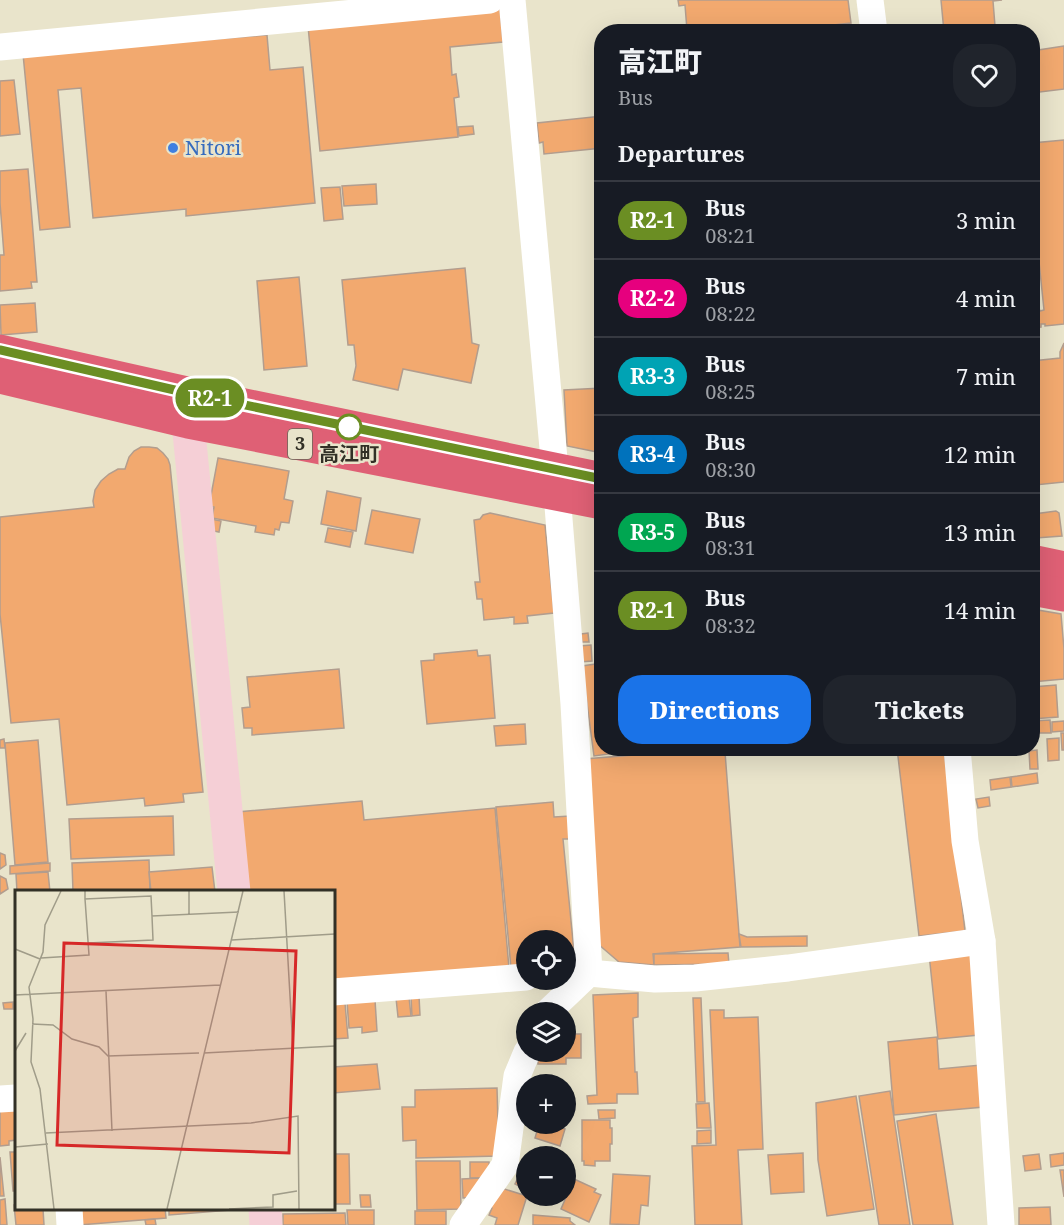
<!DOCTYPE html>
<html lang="en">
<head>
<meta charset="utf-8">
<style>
  body { margin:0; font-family:"Noto Serif","Noto Sans JP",serif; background:#20242c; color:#f1f3f6; height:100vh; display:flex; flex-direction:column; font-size:22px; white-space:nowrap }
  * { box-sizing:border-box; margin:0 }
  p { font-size:20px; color:#9ea1a6 }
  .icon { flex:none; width:33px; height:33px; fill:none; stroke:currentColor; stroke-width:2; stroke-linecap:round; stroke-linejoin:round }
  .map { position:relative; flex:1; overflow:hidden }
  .panel { position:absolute; left:594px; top:24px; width:446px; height:732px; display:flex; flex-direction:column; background:#171b24; border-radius:24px; box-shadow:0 6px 24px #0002 }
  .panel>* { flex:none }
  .badge { padding:0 12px; border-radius:20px; font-size:21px; line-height:39px }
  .buttons { position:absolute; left:516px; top:930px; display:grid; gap:12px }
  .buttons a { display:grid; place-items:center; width:60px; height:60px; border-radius:50%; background:#171b24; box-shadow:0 6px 24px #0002; font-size:30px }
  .map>.badge { position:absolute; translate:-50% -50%; box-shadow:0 0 0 3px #fff }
  h2 { padding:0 24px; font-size:22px; line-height:54px }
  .round { display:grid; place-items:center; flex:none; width:63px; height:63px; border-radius:24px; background:#20242c }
  .head { display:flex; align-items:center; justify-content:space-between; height:102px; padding:0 24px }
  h1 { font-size:28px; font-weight:800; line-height:45px }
  .cta { display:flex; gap:12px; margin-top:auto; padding:12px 24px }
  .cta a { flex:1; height:69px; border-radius:24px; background:#1a73e8; color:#fff; font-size:24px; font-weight:800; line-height:69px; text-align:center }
  .cta a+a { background:#20242c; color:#f1f3f6 }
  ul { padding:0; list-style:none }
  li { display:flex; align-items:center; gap:18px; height:78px; padding:0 24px; border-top:2px solid #363941 }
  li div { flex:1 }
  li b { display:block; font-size:22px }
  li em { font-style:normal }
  li .badge { min-width:66px; font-weight:700; text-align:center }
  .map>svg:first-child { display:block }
  .building { fill:#f2a96f; stroke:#b29d8e; stroke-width:1.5 }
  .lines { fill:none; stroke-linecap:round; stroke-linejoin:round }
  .street { stroke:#fff; stroke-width:27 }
  .secondary { stroke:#f5cfd6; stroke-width:33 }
  .highway { stroke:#df6075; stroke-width:33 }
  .line-casing { stroke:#fff; stroke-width:14 }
  .line { stroke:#6b8e23; stroke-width:9 }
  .shop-dot { fill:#3f7fe0; stroke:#e9e4cb; stroke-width:2 }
  .stop-dot { fill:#fff; stroke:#6b8e23; stroke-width:3 }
  .labels { text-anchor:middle; stroke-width:5; stroke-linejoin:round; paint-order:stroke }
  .shield { fill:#e9e4cb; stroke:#696658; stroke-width:1.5 }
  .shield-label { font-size:18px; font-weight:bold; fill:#323026 }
  .shop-label { font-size:20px; fill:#366cbe; stroke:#e9e4cb; text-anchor:start }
  .stop-label { font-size:20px; font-weight:bold; fill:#323026; stroke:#e9e4cb }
  .inset-road { fill:none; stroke:#a09c89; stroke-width:1.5 }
  .view { fill:#d62828; fill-opacity:0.15; stroke:#d62828; stroke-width:3 }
  .inset-edge { fill:none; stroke:#323026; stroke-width:3 }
</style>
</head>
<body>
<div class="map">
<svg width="1064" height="1225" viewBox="0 0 1064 1225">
  <rect width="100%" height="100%" fill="#e9e4cb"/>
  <g class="building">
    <polygon points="678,0 848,0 851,23 773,32 691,32 691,29 687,30 685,5 679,6"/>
    <polygon points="941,0 1002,0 993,1 995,26 1008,25 1009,32 944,32"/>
    <polygon points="500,7 503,42 450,47 452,75 456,74 459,97 454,98 458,137 320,151 308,26"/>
    <polygon points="835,26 836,32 785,32"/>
    <polygon points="267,35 270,70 303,67 315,203 186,216 186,209 93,218 81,88 58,90 70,227 40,230 23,54"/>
    <polygon points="1064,46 1064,89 1032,93 1032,51"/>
    <polygon points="14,80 20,134 0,136 0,81"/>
    <polygon points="602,116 602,148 544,154 543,142 539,143 537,123"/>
    <polygon points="473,126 474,134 459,136 458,127"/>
    <polygon points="1064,140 1064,324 1045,326 1045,324 1041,324 1041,327 1032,328 1032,309 1039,308 1040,311 1044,310 1032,194 1032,143"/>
    <polygon points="28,169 37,282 31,282 32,288 0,291 0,255 4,255 0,203 0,171"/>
    <polygon points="376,184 377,204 344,206 342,186"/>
    <polygon points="340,187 343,219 324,221 321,188"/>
    <polygon points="1032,232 1034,262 1032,263"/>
    <polygon points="465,268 472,343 479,345 471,383 403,369 398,390 353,380 356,366 354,345 348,345 342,280"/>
    <polygon points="299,277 307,366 264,370 257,281"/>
    <polygon points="35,303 37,332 1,335 0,305"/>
    <polygon points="1064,343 1064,482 1035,485 1032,457 1032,361 1060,358 1060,352"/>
    <polygon points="602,388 602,453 567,446 564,390"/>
    <polygon points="141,447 149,447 157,448 163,453 168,459 170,465 203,792 183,794 184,802 145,806 144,798 67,805 59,719 11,723 0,614 0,517 94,507 93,501 95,490 101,481 109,474 118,469 125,469 129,457 134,451"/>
    <polygon points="218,458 289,471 284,499 293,501 289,523 281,522 279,530 275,529 274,535 255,532 256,526 212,518 214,507 209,506"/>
    <polygon points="327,491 361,498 356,531 321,524"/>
    <polygon points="372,510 420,519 413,553 365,544"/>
    <polygon points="1056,511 1059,513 1062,536 1036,538 1034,514"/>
    <polygon points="490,513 545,525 554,613 527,616 528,623 514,624 514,617 484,620 482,599 477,599 475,582 480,582 474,520 480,519 483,515"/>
    <polygon points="211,519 221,521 219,532 209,530"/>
    <polygon points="328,528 353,532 350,547 325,542"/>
    <polygon points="1032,609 1061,614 1064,649 1064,679 1032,682"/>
    <polygon points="588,633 589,642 582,642 581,634"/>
    <polygon points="591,645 592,661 580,662 579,646"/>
    <polygon points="477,650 478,656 490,655 495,718 427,724 421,661 434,660 434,654"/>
    <polygon points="602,663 602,748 637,748 637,750 594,756 582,666"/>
    <polygon points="339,669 344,728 252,735 252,728 244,728 242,708 250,707 247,677"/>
    <polygon points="1056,685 1058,717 1032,719 1032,687"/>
    <polygon points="1050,720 1051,733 1032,733 1032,721"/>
    <polygon points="1064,721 1064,731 1052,732 1052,722"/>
    <polygon points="525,724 526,744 496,746 494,726"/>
    <polygon points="1061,733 1064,733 1064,750 1062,750"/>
    <polygon points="1059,738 1059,760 1048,761 1047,739"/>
    <polygon points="4,739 5,748 0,748 0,740"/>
    <polygon points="38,740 48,862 15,865 5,743"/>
    <polygon points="670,748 744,748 744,751 725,752 740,947 653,954 654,965 619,962 598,944 584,759 671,752"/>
    <polygon points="897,748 944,748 965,931 919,936"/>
    <polygon points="1037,750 1038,769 1030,769 1029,751"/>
    <polygon points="1037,773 1038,783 1012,787 1011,777"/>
    <polygon points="1010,777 1011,787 991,790 990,780"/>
    <polygon points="989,797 990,806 978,808 976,799"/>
    <polygon points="362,801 364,820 495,808 509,968 333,984 333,892 244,892 237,812"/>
    <polygon points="553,802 554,817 570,816 572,839 563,839 575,962 566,962 566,940 526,940 526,966 511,968 496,807"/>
    <polygon points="173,816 174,855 71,859 69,819"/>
    <polygon points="0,853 5,855 6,865 0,869"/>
    <polygon points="149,860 150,892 73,892 72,863"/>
    <polygon points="50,863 50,871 10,874 10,866"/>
    <polygon points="212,867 215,892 151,892 149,872"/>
    <polygon points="48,872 50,892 17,892 16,874"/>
    <polygon points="0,876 6,879 8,889 0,894"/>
    <polygon points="739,934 747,937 807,936 807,946 741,947"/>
    <polygon points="971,950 979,1035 938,1039 929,954"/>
    <polygon points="728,953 729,964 654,965 654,954"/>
    <polygon points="638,993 638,1017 633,1018 635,1072 637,1072 638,1094 617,1094 617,1103 588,1104 587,1096 597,1095 593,995"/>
    <polygon points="419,996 420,1015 412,1016 411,997"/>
    <polygon points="409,997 411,1016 398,1017 396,998"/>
    <polygon points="693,998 701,998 705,1102 697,1102"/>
    <polygon points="375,1000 377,1031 362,1033 362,1027 349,1028 347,1002"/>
    <polygon points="13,1002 13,1009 4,1009 3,1003"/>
    <polygon points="345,1003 348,1038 333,1039 333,1004"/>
    <polygon points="710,1010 724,1010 724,1018 758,1017 763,1149 738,1150 742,1225 695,1225 692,1146 716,1145"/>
    <polygon points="566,1028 566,1034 581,1034 581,1058 566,1058 566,1064 538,1064 538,1052 566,1052"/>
    <polygon points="937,1037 939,1069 981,1065 984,1107 894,1115 888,1042"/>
    <polygon points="377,1064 380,1089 333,1093 333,1067"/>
    <polygon points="497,1088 499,1156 416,1158 416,1140 403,1141 402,1107 415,1107 415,1090"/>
    <polygon points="890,1091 910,1225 879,1225 859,1096"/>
    <polygon points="856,1096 874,1209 827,1216 818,1160 816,1103"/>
    <polygon points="709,1103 711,1128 697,1128 696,1104"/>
    <polygon points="16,1108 16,1140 9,1141 9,1145 0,1146 0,1109"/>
    <polygon points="598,1110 615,1110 615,1118 599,1119"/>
    <polygon points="936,1114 953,1225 913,1225 897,1121"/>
    <polygon points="582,1120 610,1120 610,1128 612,1128 612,1144 610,1144 610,1161 595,1161 595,1166 584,1165 584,1161 582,1161"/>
    <polygon points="539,1124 564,1124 563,1128 565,1129 560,1146 535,1138"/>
    <polygon points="711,1130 711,1143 697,1144 697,1131"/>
    <polygon points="333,1148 335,1148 335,1154 349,1154 350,1204 333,1204"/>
    <polygon points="10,1152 16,1152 16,1191 13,1191"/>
    <polygon points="803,1153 804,1192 771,1194 768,1155"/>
    <polygon points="1064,1153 1064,1165 1051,1167 1050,1155"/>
    <polygon points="1039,1154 1041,1169 1025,1171 1023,1156"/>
    <polygon points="0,1157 4,1196 0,1196"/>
    <polygon points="526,1160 526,1190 515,1184"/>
    <polygon points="416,1161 460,1161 461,1209 417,1210"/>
    <polygon points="470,1162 489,1162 490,1178 470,1178"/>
    <polygon points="1060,1170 1064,1170 1064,1197"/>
    <polygon points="613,1174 650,1176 648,1206 641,1205 639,1225 610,1224"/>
    <polygon points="481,1178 479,1197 463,1198 462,1179"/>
    <polygon points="574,1179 596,1189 594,1192 601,1195 589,1222 561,1209"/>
    <polygon points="498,1187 527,1196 518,1225 495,1225 497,1218 489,1215 492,1208 486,1205"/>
    <polygon points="360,1195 370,1195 371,1207 361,1207"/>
    <polygon points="5,1199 7,1225 0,1225 0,1200"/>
    <polygon points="14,1205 16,1205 16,1208 43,1209 44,1225 16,1225"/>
    <polygon points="1050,1207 1051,1225 1019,1225 1019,1208"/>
    <polygon points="77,1208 165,1208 166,1218 79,1225"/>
    <polygon points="169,1208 243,1208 243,1209 169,1215"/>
    <polygon points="347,1210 374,1210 374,1225 348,1225"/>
    <rect x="415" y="1211" width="31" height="14"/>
    <polygon points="345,1213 346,1225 283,1225 283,1214"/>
    <polygon points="533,1215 570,1218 570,1221 575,1225 533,1225"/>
    <polygon points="155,1219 156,1225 146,1225 145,1220"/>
  </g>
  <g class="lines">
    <g class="street">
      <polyline points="512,0 555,470"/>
      <polyline points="870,0 874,32"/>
      <polyline points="0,47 490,0"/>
      <polyline points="957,748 965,841 982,941 1001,1225"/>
      <polyline points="572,974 589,973 655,979 695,978 788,968 982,941"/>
      <polyline points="333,992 526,977"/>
      <polyline points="548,1012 589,973 574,704 557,494"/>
      <polyline points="0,1099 16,1098"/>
      <polyline points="69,1208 70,1225"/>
      <polyline points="463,1225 505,1165 517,1076 527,1052"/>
    </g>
    <g class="secondary">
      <polyline points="192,395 188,422 234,892"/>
      <polyline points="265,1208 266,1225"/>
    </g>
    <g class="highway">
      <polyline points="0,351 192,394 602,479"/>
      <polyline points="0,377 188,422 602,503"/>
      <polyline points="1032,561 1064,568"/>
      <polyline points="1032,589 1064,595"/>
    </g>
  </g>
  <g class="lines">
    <g class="line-casing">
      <polyline id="line" points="0,350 192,394 602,479"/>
    </g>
    <use href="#line" class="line"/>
  </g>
  <circle class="shop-dot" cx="173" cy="148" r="6"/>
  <circle class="stop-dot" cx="349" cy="427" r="12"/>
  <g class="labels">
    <rect class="shield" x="288" y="429" width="24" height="30" rx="4.5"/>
    <g class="shield-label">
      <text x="300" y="450">3</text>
    </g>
    <g class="shop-label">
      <text x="185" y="155">Nitori</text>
    </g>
    <g class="stop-label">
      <text x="349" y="461">高江町</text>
    </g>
  </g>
  <g transform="translate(15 890)">
    <rect width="320" height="320" fill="#e9e4cb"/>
    <path class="inset-road" d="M70 1V9L136 6 137 26 224 22M174 1V24M269 1 278 158M217 50 320 44M73 53 138 50 137 26M0 59 25 69M26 68 74 65 70 9M91 101 97 241M0 105 205 95M17 134 38 135 57 149 84 157 93 166 184 163M0 161 11 143M189 163 320 156M31 243 236 233 283 226 284 319M0 257 33 254M39 319 25 199 16 172 18 129 14 97 28 62 30 35 46 1M152 319 228 1M214 319 258 317V305L282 301"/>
    <path class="view" d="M49 53 281 61 274 263 42 255Z"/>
    <rect width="320" height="320" class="inset-edge"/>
  </g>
</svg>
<div class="buttons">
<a><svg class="icon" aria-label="locate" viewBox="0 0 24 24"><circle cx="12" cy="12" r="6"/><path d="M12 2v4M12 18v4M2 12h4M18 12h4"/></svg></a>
<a><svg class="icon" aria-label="layers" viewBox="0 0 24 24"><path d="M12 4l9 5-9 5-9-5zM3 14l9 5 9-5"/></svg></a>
<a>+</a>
<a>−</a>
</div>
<b class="badge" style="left:210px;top:398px;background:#6b8e23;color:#fff">R2-1</b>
<section class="panel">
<div class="head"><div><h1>高江町</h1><p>Bus</p></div><a class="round"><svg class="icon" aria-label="heart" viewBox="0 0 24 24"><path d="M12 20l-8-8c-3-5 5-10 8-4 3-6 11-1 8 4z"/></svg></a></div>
<h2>Departures</h2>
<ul>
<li><span class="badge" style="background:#6b8e23;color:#fff">R2-1</span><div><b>Bus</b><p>08:21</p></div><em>3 min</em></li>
<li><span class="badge" style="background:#e6007e;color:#fff">R2-2</span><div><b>Bus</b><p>08:22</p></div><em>4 min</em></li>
<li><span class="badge" style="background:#00a3b4;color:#fff">R3-3</span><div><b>Bus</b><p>08:25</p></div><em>7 min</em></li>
<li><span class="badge" style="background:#0072bc;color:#fff">R3-4</span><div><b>Bus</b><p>08:30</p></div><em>12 min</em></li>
<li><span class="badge" style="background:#00a651;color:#fff">R3-5</span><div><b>Bus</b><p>08:31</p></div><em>13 min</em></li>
<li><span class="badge" style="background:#6b8e23;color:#fff">R2-1</span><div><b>Bus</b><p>08:32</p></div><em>14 min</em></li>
</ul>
<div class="cta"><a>Directions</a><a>Tickets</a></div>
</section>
</div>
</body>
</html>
